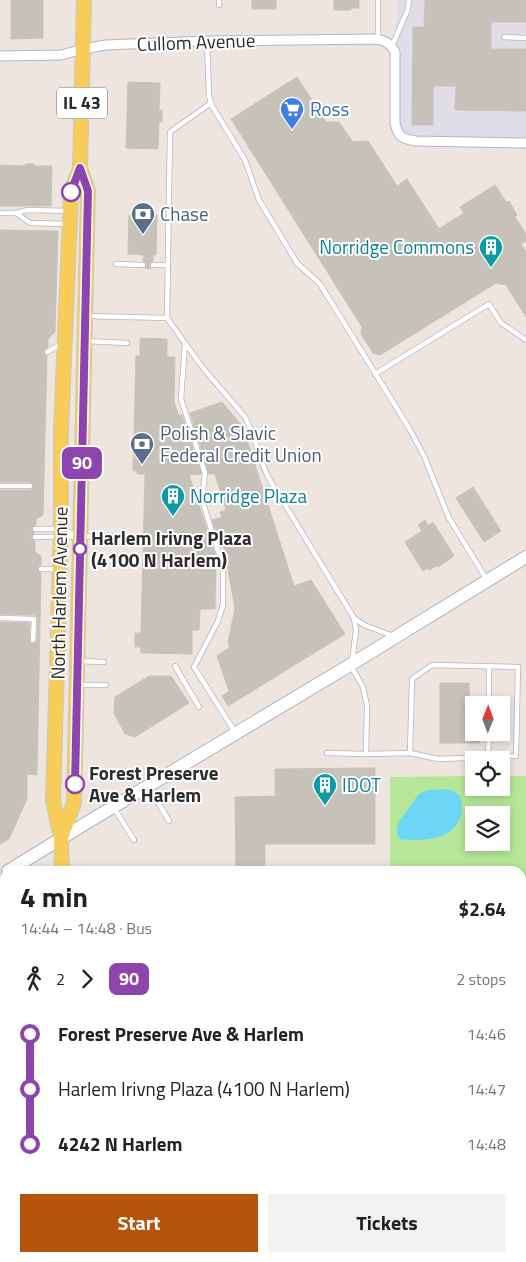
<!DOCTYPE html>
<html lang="en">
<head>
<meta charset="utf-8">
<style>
  body { margin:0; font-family:"Titillium Web",sans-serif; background:#f2f2f2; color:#222; height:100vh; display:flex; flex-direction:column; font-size:19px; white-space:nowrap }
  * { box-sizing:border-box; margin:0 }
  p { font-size:16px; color:#767676 }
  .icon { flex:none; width:28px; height:28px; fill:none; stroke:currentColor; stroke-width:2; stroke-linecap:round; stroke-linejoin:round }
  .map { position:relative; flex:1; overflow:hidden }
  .side { position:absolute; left:0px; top:866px; width:526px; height:396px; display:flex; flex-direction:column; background:#fff; border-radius:15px 15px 0 0; box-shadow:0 2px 8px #0003 }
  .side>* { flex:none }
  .badge { padding:0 10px; border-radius:8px; font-size:18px; line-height:32px }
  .needle { width:32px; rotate:1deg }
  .tools { position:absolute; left:465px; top:696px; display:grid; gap:10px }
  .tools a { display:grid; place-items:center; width:45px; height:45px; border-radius:0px; background:#fff; box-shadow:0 2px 8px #0003; font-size:25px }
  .map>.badge { position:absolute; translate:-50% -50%; box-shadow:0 0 0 2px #fff }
  .legs { display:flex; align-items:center; gap:8px; height:55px; padding:0 20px; font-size:16px }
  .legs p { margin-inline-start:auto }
  .summary { display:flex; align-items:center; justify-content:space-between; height:85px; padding:0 20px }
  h1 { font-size:28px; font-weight:700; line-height:38px }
  .action { display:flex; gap:10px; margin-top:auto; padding:10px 20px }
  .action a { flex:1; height:58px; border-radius:0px; background:#b45309; color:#fff; font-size:20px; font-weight:700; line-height:58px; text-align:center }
  .action a+a { background:#f2f2f2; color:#222 }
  ul { padding:0 20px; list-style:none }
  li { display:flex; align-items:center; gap:18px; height:55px; font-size:19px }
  li i { display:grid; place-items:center; width:8px; height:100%; margin:0 6px; background:currentColor }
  li i::after { content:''; width:12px; height:12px; margin:-6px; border:4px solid; border-radius:50%; background:#fff }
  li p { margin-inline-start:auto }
  li:first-child i { background:linear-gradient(#0000 50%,currentColor 0) }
  li:last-child i { background:linear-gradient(currentColor 50%,#0000 0) }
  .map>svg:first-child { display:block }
  .industrial { fill:#e0dee6 }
  .green { fill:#b6e798; fill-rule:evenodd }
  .water { fill:#6cd6f4 }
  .building { fill:#c6c1b9; stroke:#cac2b7 }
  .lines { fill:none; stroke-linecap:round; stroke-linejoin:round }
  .lane-casing { stroke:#b2b5c0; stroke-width:6 }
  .street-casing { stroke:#b2b5c0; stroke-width:11 }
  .secondary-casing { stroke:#b2b5c0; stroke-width:14 }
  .primary-casing { stroke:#c8c8c8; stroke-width:16 }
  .lane { stroke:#fff; stroke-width:4.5 }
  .street { stroke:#fff; stroke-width:9 }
  .secondary { stroke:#fff; stroke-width:12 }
  .primary { stroke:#f7cc59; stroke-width:14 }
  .line-1-casing { stroke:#fff; stroke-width:11 }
  .line-1 { stroke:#8e44ad; stroke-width:8 }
  .stop-1-dot { fill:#fff; stroke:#8e44ad; stroke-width:2.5 }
  .labels { text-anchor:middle; stroke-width:4; stroke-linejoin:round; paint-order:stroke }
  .shield { fill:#fff; stroke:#6b6b6b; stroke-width:1 }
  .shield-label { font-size:18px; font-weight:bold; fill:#2c2c2c }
  .street-label { font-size:19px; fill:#2c2c2c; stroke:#fff }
  .shop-label { font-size:19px; fill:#366cbe; stroke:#fff; text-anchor:start }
  .service-label { font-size:19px; fill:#4e5e75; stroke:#fff; text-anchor:start }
  .culture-label { font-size:19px; fill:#0d838f; stroke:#fff; text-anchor:start }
  .stop-label { font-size:19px; font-weight:bold; fill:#2c2c2c; stroke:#fff; text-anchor:start }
</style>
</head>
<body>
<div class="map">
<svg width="526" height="1262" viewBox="0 0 526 1262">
  <rect width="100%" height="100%" fill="#eee6de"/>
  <polygon class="industrial" points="397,0 526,0 526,141 405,137 395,119"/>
  <path class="green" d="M474 776V788H501V776H526V1032H521V871H390V777ZM474 815H501V842H474Z"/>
  <path class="water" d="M445 789C450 790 456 791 459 795 465 803 461 822 453 829 440 841 417 841 400 839 392 827 402 818 409 808 413 803 416 796 421 793 428 789 437 790 445 789Z"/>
  <g class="building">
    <polygon points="11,0 43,0 43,38 11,39"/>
    <rect x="252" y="0" width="24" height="9"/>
    <polygon points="334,0 359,0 359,8 351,8 351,10 334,10"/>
    <polygon points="425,0 526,0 526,22 491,22 491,49 526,49 526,111 455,110 456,86 433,86 433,125 412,125 413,27 424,27"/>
    <polygon points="297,77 326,122 339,122 353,142 368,141 397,186 407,179 439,229 464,213 460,207 495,185 506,202 509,201 517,215 515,217 526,234 526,241 521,244 526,252 526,317 506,285 496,283 380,355 373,353 361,334 362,327 231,119"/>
    <polygon points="128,82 160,83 159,110 162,110 162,122 159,122 158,149 126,148"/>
    <polygon points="25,164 34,164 34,166 52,166 51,206 0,206 0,165 25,166"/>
    <polygon points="129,215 157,215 156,255 153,255 153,261 149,263 149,267 151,269 145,268 147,265 146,262 143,261 144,255 128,254"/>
    <polygon points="0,230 58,231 55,332 48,339 48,347 43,352 45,355 47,356 43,515 36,519 36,525 33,526 31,529 32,531 35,533 32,535 31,538 33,540 35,541 35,552 41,556 41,565 39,566 37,569 38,571 41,573 37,775 27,774 27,799 9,839 0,844 0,622 30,623 29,640 30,643 33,644 37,641 38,619 37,616 34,615 0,614 0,490 30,490 32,489 34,486 33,484 30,482 0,482"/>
    <polygon points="140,338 167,339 167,357 175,357 174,402 179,416 182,415 201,473 201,474 189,475 216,557 215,609 200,609 199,630 192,630 192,654 141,653 141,647 135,647 135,633 141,633 145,474 137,474 137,471 133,471 136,356 140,356"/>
    <polygon points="222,402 243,427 294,586 311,580 345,634 228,706 222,696 229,691 217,656 230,647 228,643 235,608 221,531 216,532 212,520 222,517 220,512 226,510 215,474 209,474 190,413"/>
    <polygon points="473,487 501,531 484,542 456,498"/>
    <polygon points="425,520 428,526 433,522 454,556 438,567 437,565 430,570 428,568 423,571 405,542 422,531 418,525"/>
    <polygon points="149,676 171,676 189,703 135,737 125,734 114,713 115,697"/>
    <polygon points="440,683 469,683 470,722 474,722 474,732 480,732 480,743 440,743"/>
    <polygon points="375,768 375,844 265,844 265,871 236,871 235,797 275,796 275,769"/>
  </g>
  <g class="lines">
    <g class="lane-casing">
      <g id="lane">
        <polyline points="219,5 219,0"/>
        <polyline points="504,37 526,38"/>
        <polyline points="378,39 378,0"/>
        <polyline points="207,41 209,96 212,106 245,160 259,200 297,263 320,284 409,428 424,456 449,518 487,580"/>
        <polyline points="392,46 408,9 409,0"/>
        <polyline points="211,103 170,132 167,318 203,368 245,417 252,432 261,460 268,477 354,618 356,630 352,662"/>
        <polyline points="0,213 16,213 27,210 69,211"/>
        <polyline points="16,213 30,223 67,224"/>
        <polyline points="116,264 143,265"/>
        <polyline points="153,265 168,265"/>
        <polyline points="88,316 167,318"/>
        <polyline points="86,341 127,343"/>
        <polyline points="185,343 181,399 205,473 202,500 223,567 223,605 218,621 194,667 235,732"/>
        <polyline points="47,352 61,344"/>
        <polyline points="375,374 489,304 501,323 526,340"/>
        <polyline points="0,486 30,486"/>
        <polyline points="35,529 61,529 77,535"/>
        <polyline points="35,537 125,536"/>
        <polyline points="41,569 57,569"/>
        <polyline points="0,618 34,619 33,640"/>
        <polyline points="354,618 364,625 393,636"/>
        <polyline points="78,661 104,662"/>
        <polyline points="175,666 199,707"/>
        <polyline points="351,666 363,687 367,706 366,754 410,753 412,679 432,665 518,667 516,756 438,759 410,753"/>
        <polyline points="78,685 106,685"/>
        <polyline points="489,705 489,667"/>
        <polyline points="327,753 366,754"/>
        <polyline points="488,757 489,732"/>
        <polyline points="149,787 169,821"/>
        <polyline points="114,808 134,840"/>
        <polyline points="0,896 5,903"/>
        <polyline points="0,919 5,916"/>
        <polyline points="2,1069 5,1069"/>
        <polyline points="0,1121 5,1121"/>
        <polyline points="521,1133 526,1133"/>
        <polyline points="0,1160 5,1159"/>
        <polyline points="0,1219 5,1219"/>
        <polyline points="144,1258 144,1262"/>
        <polyline points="308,1258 308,1262"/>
        <polyline points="475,1258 475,1262"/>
        <polyline points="0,1260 64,1259"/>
        <polyline points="83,1262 83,1258"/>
        <polyline points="130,1262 130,1258"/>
      </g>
    </g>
    <g class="street-casing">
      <g id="street">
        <path d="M0 56 61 55 83 49 106 45 207 41 374 39C385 40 390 43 395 52V123C398 137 402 139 416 141L526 143"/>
        <polyline points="227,1258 227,1262"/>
        <polyline points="393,1258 393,1262"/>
      </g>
    </g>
    <g class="secondary-casing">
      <polyline id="secondary" points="8,871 83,825 350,665 526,557"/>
    </g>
    <g class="primary-casing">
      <g id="primary">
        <polyline points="61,837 74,803 88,191 80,168"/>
        <polyline points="62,871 61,838 53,801 61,529 61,432 71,192 80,168 84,0"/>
        <polyline points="0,1038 5,1038"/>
        <polyline points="521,1048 526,1048"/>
        <polyline points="65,1258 65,1262"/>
      </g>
    </g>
    <use href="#lane" class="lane"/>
    <use href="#street" class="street"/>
    <use href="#secondary" class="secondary"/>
    <use href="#primary" class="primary"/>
  </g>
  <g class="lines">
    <g class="line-1-casing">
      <polyline id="line-1" points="71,192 80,168 88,191 75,784"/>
    </g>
    <use href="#line-1" class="line-1"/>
  </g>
  <defs>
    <g id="supermarket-pin" transform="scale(1.25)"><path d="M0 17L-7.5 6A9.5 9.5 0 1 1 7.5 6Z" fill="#3f7fe0" stroke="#fff"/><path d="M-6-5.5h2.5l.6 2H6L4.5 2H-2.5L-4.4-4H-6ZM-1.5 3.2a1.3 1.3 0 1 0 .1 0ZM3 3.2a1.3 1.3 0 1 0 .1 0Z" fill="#fff"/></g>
    <g id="bank-pin" transform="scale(1.25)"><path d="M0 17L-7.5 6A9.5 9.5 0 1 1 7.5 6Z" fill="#5c6f8a" stroke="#fff"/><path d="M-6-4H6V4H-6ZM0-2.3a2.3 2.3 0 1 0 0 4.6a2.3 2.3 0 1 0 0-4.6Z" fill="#fff"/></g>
    <g id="building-pin" transform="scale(1.25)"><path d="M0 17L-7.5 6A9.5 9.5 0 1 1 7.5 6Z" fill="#0f9aa8" stroke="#fff"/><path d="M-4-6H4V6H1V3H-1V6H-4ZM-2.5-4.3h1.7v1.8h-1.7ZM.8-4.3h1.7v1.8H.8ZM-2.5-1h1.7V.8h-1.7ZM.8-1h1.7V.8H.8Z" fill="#fff"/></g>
  </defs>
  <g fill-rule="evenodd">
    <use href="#supermarket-pin" x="292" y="109"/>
    <use href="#bank-pin" x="143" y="214"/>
    <use href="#building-pin" x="491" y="247"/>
    <use href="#bank-pin" x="142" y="444"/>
    <use href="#building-pin" x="173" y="496"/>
    <use href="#building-pin" x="325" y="785"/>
  </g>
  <g class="stop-1-dot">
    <circle cx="71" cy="192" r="9"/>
    <circle cx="80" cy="549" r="6"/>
    <circle cx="75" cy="784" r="9"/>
  </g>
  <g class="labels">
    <rect class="shield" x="57" y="87.5" width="50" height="31" rx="4"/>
    <g class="shield-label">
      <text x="82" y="109">IL 43</text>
    </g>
    <g class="street-label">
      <text transform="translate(196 42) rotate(-2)" y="7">Cullom Avenue</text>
      <text transform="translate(59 593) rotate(-89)" y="7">North Harlem Avenue</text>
    </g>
    <g class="shop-label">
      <text x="310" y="116">Ross</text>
    </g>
    <g class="service-label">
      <text x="160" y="221">Chase</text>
      <text x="160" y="440">Polish &amp; Slavic<tspan x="160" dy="22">Federal Credit Union</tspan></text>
    </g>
    <g class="culture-label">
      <text x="474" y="254" text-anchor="end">Norridge Commons</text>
      <text x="190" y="503">Norridge Plaza</text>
      <text x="342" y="792">IDOT</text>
    </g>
    <g class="stop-label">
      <text x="91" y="545">Harlem Irivng Plaza<tspan x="91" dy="22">(4100 N Harlem)</tspan></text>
      <text x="89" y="780">Forest Preserve<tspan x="89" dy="22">Ave &amp; Harlem</tspan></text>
    </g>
  </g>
</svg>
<div class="tools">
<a><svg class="needle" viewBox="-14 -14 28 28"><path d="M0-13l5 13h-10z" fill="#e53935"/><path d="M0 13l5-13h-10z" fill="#767676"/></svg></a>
<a><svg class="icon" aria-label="locate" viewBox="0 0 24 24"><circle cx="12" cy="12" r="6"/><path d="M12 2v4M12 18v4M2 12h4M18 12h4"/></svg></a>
<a><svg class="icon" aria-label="layers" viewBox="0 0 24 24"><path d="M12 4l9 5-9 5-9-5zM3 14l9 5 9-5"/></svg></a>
</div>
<b class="badge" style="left:82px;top:463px;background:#8e44ad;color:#fff">90</b>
<section class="side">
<div class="summary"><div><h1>4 min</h1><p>14:44 – 14:48 · Bus</p></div><b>$2.64</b></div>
<div class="legs"><svg class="icon" aria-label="walk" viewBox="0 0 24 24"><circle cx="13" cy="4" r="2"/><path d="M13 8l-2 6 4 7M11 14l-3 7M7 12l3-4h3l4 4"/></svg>2<svg class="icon" aria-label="forward" viewBox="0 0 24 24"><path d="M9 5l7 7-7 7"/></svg><b class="badge" style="background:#8e44ad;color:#fff">90</b><p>2 stops</p></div>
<ul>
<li><i style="color:#8e44ad"></i><b>Forest Preserve Ave &amp; Harlem</b><p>14:46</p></li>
<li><i style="color:#8e44ad"></i><span>Harlem Irivng Plaza (4100 N Harlem)</span><p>14:47</p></li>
<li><i style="color:#8e44ad"></i><b>4242 N Harlem</b><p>14:48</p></li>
</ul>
<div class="action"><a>Start</a><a>Tickets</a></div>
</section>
</div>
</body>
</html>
